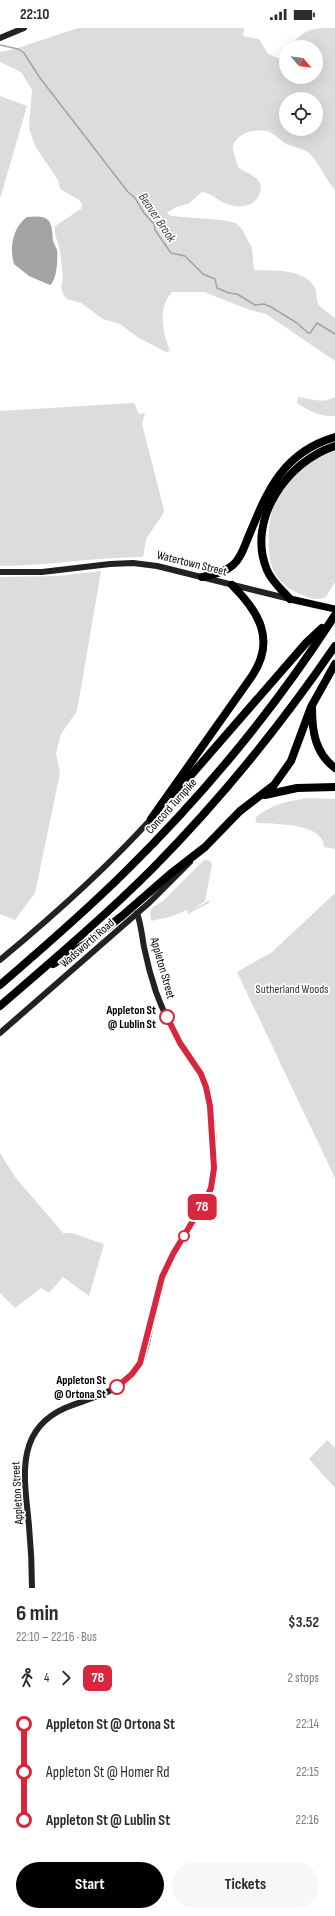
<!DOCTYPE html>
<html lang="en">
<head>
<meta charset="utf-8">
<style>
  body { margin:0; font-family:"Sofia Sans Condensed",sans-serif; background:#f7f7f7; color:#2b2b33; height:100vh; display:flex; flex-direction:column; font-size:15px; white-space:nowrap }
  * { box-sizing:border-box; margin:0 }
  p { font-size:13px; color:#7c7c81 }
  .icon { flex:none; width:22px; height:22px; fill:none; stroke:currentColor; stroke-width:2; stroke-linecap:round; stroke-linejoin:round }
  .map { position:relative; height:1560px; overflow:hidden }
  .panel { display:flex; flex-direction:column; background:#fff; flex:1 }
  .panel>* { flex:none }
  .badge { padding:0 8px; border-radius:6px; font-size:14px; line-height:26px }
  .needle { width:26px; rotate:119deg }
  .tools { position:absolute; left:279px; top:12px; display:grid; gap:8px }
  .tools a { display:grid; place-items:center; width:44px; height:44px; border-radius:50%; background:#fff; box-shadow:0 4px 16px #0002; font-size:20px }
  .map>.badge { position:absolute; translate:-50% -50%; box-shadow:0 0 0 2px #fff }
  .legs { display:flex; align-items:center; gap:6px; height:44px; padding:0 16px; font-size:13px }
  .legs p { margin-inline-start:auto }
  .summary { display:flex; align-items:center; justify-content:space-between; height:68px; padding:0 16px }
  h1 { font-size:22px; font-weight:700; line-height:30px }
  .cta { display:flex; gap:8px; margin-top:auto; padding:8px 16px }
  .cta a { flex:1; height:46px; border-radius:24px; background:#000; color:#fff; font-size:16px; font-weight:700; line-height:46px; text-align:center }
  .cta a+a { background:#f7f7f7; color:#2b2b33 }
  ul { padding:0 16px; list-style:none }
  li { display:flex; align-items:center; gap:14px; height:48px; font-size:15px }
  li i { display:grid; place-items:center; width:6px; height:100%; margin:0 5px; background:currentColor }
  li i::after { content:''; width:10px; height:10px; margin:-5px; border:3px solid; border-radius:50%; background:#fff }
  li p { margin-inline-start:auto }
  li:first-child i { background:linear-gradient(#0000 50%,currentColor 0) }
  li:last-child i { background:linear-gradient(currentColor 50%,#0000 0) }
  .status { display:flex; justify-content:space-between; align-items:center; height:28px; padding:0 20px; background:#fff; direction:ltr }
  .status svg { height:11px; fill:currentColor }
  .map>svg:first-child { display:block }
  .green { fill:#dcdcdc; fill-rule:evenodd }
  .water { fill:#a3a3a3 }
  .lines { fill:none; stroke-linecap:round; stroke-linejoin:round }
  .stream { stroke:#a3a3a3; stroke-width:1.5 }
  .secondary { stroke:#222; stroke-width:6 }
  .primary { stroke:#000; stroke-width:7 }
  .highway { stroke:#000; stroke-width:8 }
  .line-1-casing { stroke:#fff; stroke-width:9 }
  .line-1 { stroke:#d7263d; stroke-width:6 }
  .stop-1-dot { fill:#fff; stroke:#d7263d; stroke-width:2 }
  .labels { text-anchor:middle; stroke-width:3.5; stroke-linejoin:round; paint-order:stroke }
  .street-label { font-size:12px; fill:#000; stroke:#fff }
  .park-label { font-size:12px; fill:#333; stroke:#fff }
  .stop-label { font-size:12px; font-weight:bold; fill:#000; stroke:#fff; text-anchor:end }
  .water-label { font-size:13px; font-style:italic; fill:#444; stroke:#fff }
</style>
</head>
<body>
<div class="status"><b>22:10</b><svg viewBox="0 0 49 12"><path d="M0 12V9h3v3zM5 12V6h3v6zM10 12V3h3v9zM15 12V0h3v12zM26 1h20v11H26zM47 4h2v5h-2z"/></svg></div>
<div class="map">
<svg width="335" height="1560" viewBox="0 0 335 1560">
  <rect width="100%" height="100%" fill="#fff"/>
  <g class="green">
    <path d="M78 0H244L243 8 259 11 268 26 278 30 286 24V49H316V19H290C304 0 313 0 335 0V162C325 151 320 136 310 126 304 120 295 120 287 116 280 113 275 105 267 103 256 100 236 105 233 118 232 124 237 133 238 139 248 147 267 150 259 167 254 180 238 180 227 176 218 173 212 165 202 164L188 176 176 179 167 185 171 188 221 192 236 195 242 201 252 220 254 242C273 243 305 240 315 260 317 265 316 271 318 276 322 281 330 286 335 290V333L266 286 250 282 204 264H172C157 281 163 304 170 323L166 324 139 310 120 296 103 291 81 275 67 271 64 268 61 260 63 249 60 222 55 206V198L81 181 82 176 79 172 60 161 58 152 35 118 29 100 32 62 21 44 0 34V24L15 21ZM286 71H316V101H286Z"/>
    <polygon points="0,68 27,78 0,171"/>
    <path d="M298 369C311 371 323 376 335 369V388C319 389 310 383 297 375Z"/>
    <path d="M134 375 139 386 145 385 142 396 164 482 163 486 146 511 143 529C95 529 48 538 0 538V383Z"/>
    <path d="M335 423V554L326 569C315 573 311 570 300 566 271 554 267 531 269 503 270 491 272 478 278 467 291 445 311 430 335 423Z"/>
    <polygon points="101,543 77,683 61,706 56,725 60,745 35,865 15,892 0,886 0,549 57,548"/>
    <path d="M309 770 335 771V821L324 819C324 795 275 796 257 795L255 790C272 776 287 773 309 770Z"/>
    <polygon points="204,832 211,833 212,837 205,873 192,882 210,872 209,875 188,886 187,882 170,889 151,893 150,884 153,879 163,873"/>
    <polygon points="335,865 335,1150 237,944 272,924"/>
    <polygon points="0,1125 15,1149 63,1205 72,1205 104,1216 89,1268 63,1249 49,1265 41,1260 15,1280 0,1265"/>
    <polygon points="327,1412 335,1420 335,1460 309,1431"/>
  </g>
  <path class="water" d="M27 189C34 189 43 187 48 192 53 198 52 206 53 213 54 216 56 219 57 222 58 230 57 253 50 257L29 248 14 236C9 220 13 199 27 189Z"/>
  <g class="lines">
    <polyline class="stream" points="0,17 18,21 24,25 40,50 128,164 135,170 144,185 154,196 155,202 171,225 185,228 203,246 215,251 217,260 229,265 237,266 255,277 264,276 271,279 297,295 308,305 310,305 317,295 335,306"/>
    <g class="secondary">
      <polyline points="0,10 24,0"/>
      <polyline points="0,544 42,544 110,536 133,535 157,538 290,571"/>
      <path d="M0 932C53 888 104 843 151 791"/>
      <polyline points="0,1005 150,874 190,834"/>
      <path d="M32 1560C32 1539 31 1519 29 1498 25 1453 13 1403 65 1380 89 1370 119 1365 136 1342 151 1322 152 1273 163 1246 175 1215 202 1191 211 1159 217 1138 213 1076 205 1055 200 1042 190 1032 183 1020 172 1002 163 983 156 964 151 949 147 934 144 919 142 908 141 896 137 885"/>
    </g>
    <polyline class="primary" points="290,571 335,581"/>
    <g class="highway">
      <path d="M202 549C213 546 224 545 233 537 242 529 245 516 250 505 268 461 284 424 335 409"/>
      <path d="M290 571C282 562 272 554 267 542 246 492 287 433 335 418"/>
      <path d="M312 680C312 703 315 725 335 740"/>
      <polyline points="265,767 297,760 335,759"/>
      <polyline points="172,769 306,615 322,600"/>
      <path d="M151 791 252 648C276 612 259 584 232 557"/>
      <polyline points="53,936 86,916 122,888 169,847 205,819 240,783 274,757 291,733 311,679 335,636"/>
      <path d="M0 957C43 920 87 882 127 842 205 765 276 679 335 587"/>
      <path d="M0 978C52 933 104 889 153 840 220 772 281 697 335 618"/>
    </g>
  </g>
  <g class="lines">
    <g class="line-1-casing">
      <polyline id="line-1" points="117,1359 132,1346 140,1335 162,1249 173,1226 206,1171 211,1160 214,1140 210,1078 206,1059 201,1046 180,1015 167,989"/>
    </g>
    <use href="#line-1" class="line-1"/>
  </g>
  <g class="stop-1-dot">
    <circle cx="167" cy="989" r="7"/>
    <circle cx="184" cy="1208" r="5"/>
    <circle cx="117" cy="1359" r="7"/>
  </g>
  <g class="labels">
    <g class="street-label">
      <text transform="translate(192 535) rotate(14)" y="4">Watertown Street</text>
      <text transform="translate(171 778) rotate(-48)" y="4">Concord Turnpike</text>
      <text transform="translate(87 915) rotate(-41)" y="4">Wadsworth Road</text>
      <text transform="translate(163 940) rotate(74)" y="4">Appleton Street</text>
      <text transform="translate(17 1465) rotate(-93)" y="4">Appleton Street</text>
    </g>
    <g class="park-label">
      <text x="292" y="965">Sutherland Woods</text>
    </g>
    <g class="stop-label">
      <text x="156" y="986">Appleton St<tspan x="156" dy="14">@ Lublin St</tspan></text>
      <text x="106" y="1356">Appleton St<tspan x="106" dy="14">@ Ortona St</tspan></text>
    </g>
    <g class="water-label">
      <text transform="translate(158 189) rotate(56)" y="5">Beaver Brook</text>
    </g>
  </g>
</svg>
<div class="tools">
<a><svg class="needle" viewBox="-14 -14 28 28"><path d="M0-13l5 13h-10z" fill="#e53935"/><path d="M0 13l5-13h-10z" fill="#7c7c81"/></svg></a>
<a><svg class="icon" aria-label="locate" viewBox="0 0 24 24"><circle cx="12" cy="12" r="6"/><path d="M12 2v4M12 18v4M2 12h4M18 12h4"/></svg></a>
</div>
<b class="badge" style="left:202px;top:1179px;background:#d7263d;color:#fff">78</b>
</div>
<section class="panel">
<div class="summary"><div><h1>6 min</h1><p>22:10 – 22:16 · Bus</p></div><b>$3.52</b></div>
<div class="legs"><svg class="icon" aria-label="walk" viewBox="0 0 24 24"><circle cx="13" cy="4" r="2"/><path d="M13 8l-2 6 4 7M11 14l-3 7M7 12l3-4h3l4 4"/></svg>4<svg class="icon" aria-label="forward" viewBox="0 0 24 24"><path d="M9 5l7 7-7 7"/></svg><b class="badge" style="background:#d7263d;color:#fff">78</b><p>2 stops</p></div>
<ul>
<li><i style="color:#d7263d"></i><b>Appleton St @ Ortona St</b><p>22:14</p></li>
<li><i style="color:#d7263d"></i><span>Appleton St @ Homer Rd</span><p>22:15</p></li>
<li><i style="color:#d7263d"></i><b>Appleton St @ Lublin St</b><p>22:16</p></li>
</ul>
<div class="cta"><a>Start</a><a>Tickets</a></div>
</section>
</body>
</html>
